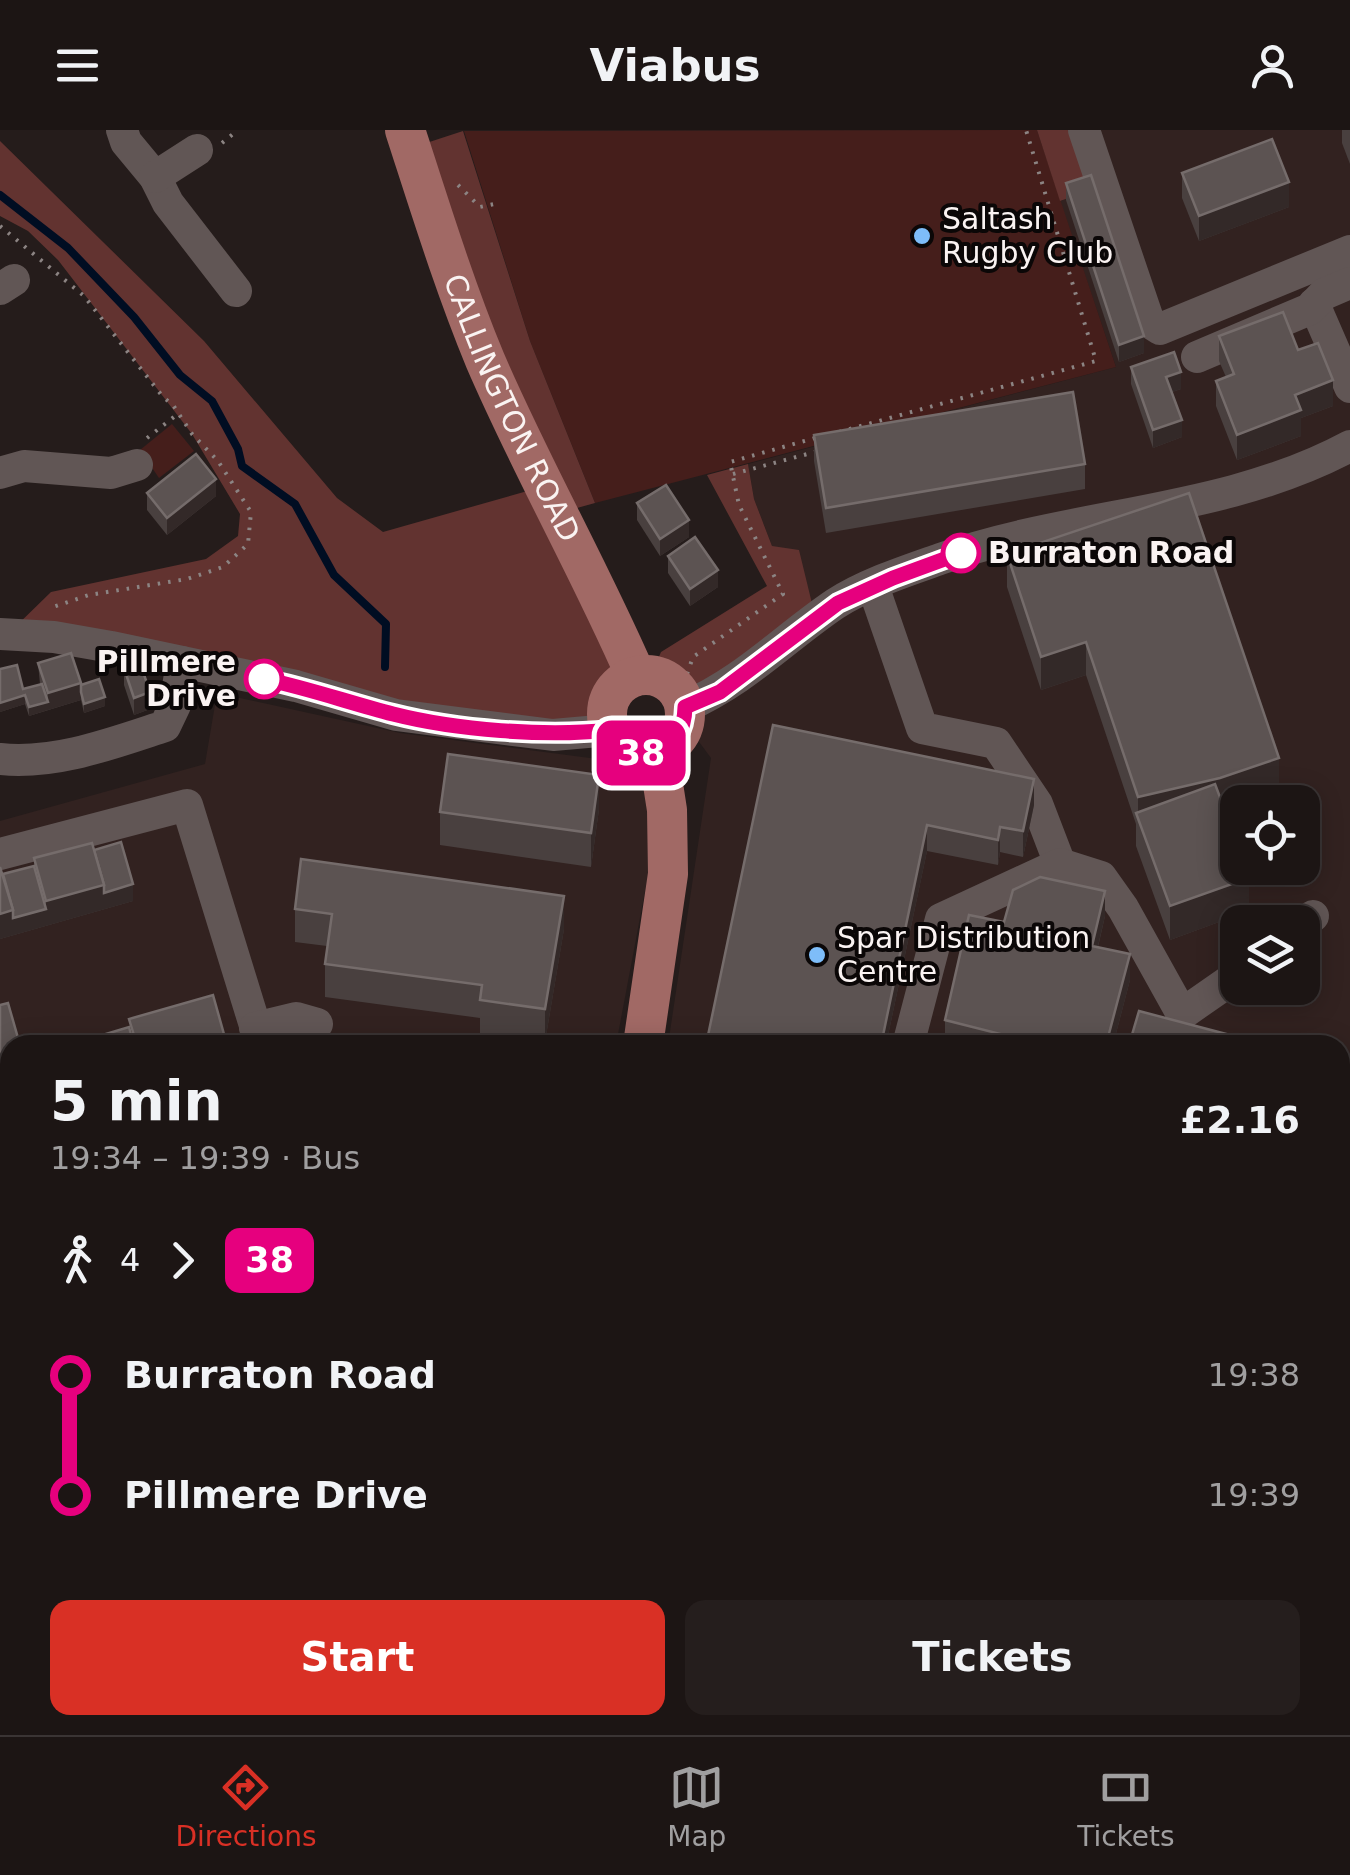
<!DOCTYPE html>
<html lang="en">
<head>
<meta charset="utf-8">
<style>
  body { margin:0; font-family:"DejaVu Sans",sans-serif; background:#251e1d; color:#f1f3f6; height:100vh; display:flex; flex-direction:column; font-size:38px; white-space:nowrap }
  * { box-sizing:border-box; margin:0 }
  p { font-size:32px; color:#a09fa0 }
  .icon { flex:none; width:55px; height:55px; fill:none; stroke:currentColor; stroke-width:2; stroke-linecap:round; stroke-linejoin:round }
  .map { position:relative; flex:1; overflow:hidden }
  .side { position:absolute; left:0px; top:905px; width:1350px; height:700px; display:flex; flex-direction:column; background:#1c1514; border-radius:30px 30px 0 0; box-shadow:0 5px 25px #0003,0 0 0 2px #3a3434 }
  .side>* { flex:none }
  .badge { padding:0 20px; border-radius:15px; font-size:35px; line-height:65px }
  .controls { position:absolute; left:1220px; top:655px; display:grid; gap:20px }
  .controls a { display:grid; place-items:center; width:100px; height:100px; border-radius:20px; background:#1c1514; box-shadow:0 5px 25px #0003,0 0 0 2px #3a3434; font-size:50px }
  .map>.badge { position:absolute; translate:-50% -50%; box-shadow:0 0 0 5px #fff }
  .legs { display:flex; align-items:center; gap:15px; height:110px; padding:0 50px; font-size:32px }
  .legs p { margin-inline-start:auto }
  .overview { display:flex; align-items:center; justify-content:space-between; height:170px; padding:0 50px }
  h1 { font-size:55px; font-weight:700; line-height:75px }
  .button { display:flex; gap:20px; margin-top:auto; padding:20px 50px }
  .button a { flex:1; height:115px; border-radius:20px; background:#d93025; color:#fff; font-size:40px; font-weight:700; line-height:115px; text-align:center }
  .button a+a { background:#251e1d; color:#f1f3f6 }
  ul { padding:0 50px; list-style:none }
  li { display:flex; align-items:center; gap:35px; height:120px; font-size:38px }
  li i { display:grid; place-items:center; width:15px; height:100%; margin:0 12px; background:currentColor }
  li i::after { content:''; width:25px; height:25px; margin:-12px; border:8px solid; border-radius:50%; background:#1c1514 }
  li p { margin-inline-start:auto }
  li:first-child i { background:linear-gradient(#0000 50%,currentColor 0) }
  li:last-child i { background:linear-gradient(currentColor 50%,#0000 0) }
  header { display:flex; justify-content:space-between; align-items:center; height:130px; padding:0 50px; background:#1c1514; font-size:45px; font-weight:700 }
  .menu { display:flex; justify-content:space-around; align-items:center; height:140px; border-top:2px solid #3a3434; background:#1c1514; font-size:28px; color:#a09fa0 }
  .menu a { display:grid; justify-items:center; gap:5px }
  .menu .selected { color:#d93025 }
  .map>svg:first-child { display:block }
  .built { fill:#322220; fill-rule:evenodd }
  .green { fill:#451e1b }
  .forest { fill:#623330 }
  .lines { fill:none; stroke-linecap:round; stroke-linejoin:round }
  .stream { stroke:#000d22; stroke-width:8 }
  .path { stroke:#8c8483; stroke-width:4; stroke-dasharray:2.5 8; stroke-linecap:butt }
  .minor { stroke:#615655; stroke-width:32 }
  .major { stroke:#a16965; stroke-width:40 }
  .highway { stroke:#cb766f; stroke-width:48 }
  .wall { fill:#49403f }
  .shaded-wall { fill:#332928 }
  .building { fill:#5c5352; stroke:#756c6b; stroke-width:2.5 }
  .line-1-casing { stroke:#fff; stroke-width:22 }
  .line-1 { stroke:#e6007e; stroke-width:15 }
  .poi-dot { fill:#7ebdf9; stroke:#0b0707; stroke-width:4 }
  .stop-1-dot { fill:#fff; stroke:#e6007e; stroke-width:5 }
  .labels { text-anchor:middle; stroke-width:8; stroke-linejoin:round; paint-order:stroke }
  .poi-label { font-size:30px; fill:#faf3f2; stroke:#0b0707; text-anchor:start }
  .street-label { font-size:30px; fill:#faf3f2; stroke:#0b0707 }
  .stop-label { font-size:30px; font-weight:bold; fill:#faf3f2; stroke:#0b0707; text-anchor:start }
</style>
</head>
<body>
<header><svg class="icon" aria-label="menu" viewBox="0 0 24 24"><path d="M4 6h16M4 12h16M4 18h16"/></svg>Viabus<svg class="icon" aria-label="person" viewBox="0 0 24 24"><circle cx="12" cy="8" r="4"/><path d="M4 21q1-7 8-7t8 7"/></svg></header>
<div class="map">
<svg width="1350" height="1605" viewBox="0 0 1350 1605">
  <rect width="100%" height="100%" fill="#251c1b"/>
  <g class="built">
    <path d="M1084 0H1350V1428L1340 1430V915H668L711 628 685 593 776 521 772 416 754 369 748 334 1116 237 1060 71 1103 56ZM1238 672H1302V738H1238ZM1238 792H1302V858H1238Z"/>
    <polygon points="217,563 400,603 605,630 644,655 652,724 616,915 10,915 10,1535 0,1536 0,691 205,634"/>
  </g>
  <g class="green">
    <polygon points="1037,0 1116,237 595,373 530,211 464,1"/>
    <polygon points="172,294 194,321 159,348 140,320"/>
    <polygon points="480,1595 659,1595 664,1605 477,1605"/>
  </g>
  <g class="forest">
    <polygon points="1037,0 1084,0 1103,56 1060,71"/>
    <polygon points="463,1 530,211 595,373 559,383 620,553 609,569 606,584 568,605 9,503 51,462 206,429 238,406 240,384 192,304 58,130 28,101 0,86 0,11 204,211 337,368 383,402 545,356 411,18"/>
    <polygon points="748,334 754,369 772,416 799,420 816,490 681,563 665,549 651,545 661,522 767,456 707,345"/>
    <polygon points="1350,1498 1350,1605 1210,1605 1209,1595 1340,1595 1340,1500"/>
    <polygon points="10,1535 10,1595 87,1595 0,1597 0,1536"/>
  </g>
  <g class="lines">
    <polyline class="stream" points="0,65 68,118 134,187 180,245 212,271 238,319 242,336 295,374 334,445 386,494 385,537"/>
    <g class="path">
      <polyline points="222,13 238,0"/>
      <polyline points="458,55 480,77 494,74"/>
      <polyline points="0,96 84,166 163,267 173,275 192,304 218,331 251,382 248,414 223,437 187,449 89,465 53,477"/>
      <polyline points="839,302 1096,231 1026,0"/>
      <polyline points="147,308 179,283"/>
      <polyline points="733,344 815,322"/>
      <polyline points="687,544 693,527 783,464 739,375 730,332 815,308"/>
      <polyline points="299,1595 301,1605"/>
    </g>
    <g class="minor">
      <polyline points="122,0 126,12 155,47 168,73 236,161"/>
      <polyline points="1084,0 1149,192 1160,199 1350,121"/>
      <polyline points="155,47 197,20"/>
      <polyline points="0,159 14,150"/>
      <polyline points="1314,174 1350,257"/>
      <polyline points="1197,227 1310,179 1324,164 1350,153"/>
      <polyline points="0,343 24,336 111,343 137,335"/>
      <polyline points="873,456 922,598 996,613 1037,674 1060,734"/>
      <polyline points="0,504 54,507 111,517 296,556 396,585 553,605 610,600"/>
      <path d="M685 577C746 550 782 510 835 474 866 454 906 441 940 429 1073 382 1224 384 1350 316"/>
      <path d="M0 629C55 635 113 613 165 596L175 575 182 532"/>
      <polyline points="0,724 187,675 261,915"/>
      <polyline points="1302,794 1313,786"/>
      <polyline points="255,898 296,888 317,894"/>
      <polyline points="908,915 941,789 1060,734 1101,747 1123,778 1182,884 1238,845"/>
      <polyline points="0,1109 10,1104"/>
      <polyline points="1340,1146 1350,1144"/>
      <polyline points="0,1259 10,1257"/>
      <polyline points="1340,1372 1350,1371"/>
      <polyline points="0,1379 10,1386"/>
    </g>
    <g class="major">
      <path id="s1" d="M405 0C430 77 454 155 485 230 531 337 589 438 636 546"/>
      <circle cx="646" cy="584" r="39"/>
      <polyline points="643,915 668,744 667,680 658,622"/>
    </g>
    <g class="highway">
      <polyline points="1340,1461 1350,1460"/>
      <polyline points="677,1595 681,1605"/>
      <polyline points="385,1605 407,1595"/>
      <polyline points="462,1605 464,1595"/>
      <polyline points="735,1605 748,1595"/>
    </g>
  </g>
  <g class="wall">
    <polygon points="1342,0 1350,0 1350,34 1342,13"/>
    <polygon points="1182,43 1289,77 1199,111 1182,68"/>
    <polygon points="1066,53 1144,223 1119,232 1066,70"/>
    <polygon points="1219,206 1298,220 1333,276 1301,288 1301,306 1237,330 1216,276 1216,251 1226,247 1219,231"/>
    <polygon points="1131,237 1181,259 1172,262 1182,307 1153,318 1131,254"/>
    <polygon points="814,305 1085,334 1085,359 826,403 814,331"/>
    <polygon points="147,363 216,366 167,405 147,380"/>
    <polygon points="637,373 689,407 660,426 637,390"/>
    <polygon points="1007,424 1279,661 1225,680 1249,781 1170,810 1136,716 1136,694 1086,545 1041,560 1007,457"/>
    <polygon points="668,426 718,457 690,476 668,443"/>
    <polygon points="38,533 81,555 105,576 84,583 81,570 29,586 25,574 0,582 0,539 23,559 40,554"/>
    <polygon points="124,538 150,579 134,585 124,555"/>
    <polygon points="773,595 1034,675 1023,727 1000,722 998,735 927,721 886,915 706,915"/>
    <polygon points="599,679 591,737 440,715 440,682"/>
    <polygon points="94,720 133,771 0,809 0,737 3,744 34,736 34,728"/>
    <polygon points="295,779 564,799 545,912 480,903 480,888 325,867 325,834 327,816 295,812"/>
    <polygon points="1105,786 1098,817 1130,850 1113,915 945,915 945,890 1004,792"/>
  </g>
  <g class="shaded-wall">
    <polygon points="1289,52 1289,77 1199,111 1199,86"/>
    <polygon points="1144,206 1144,223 1119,232 1119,215"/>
    <polygon points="1181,242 1181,259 1166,264 1166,247"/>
    <polygon points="1333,250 1333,276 1301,288 1301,306 1237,330 1237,305 1295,265"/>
    <polygon points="1182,290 1182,307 1153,318 1153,300"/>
    <polygon points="216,349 216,366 167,405 167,388"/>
    <polygon points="689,390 689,407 660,426 660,409"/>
    <polygon points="718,440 718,457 690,476 690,459"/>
    <polygon points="1086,512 1086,545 1041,560 1041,527"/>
    <polygon points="81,553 81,570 48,580 48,563"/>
    <polygon points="150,562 150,579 134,585 134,568"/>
    <polygon points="25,565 25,574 0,582 0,573"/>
    <polygon points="105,567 105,576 84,583 84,574"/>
    <polygon points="48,572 48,580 29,586 29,577"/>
    <polygon points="1279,628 1279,661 1246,672 1238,672 1238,675 1220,681 1138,688 1138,667"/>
    <polygon points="599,645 599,679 591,737 591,703"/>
    <polygon points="1034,649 1034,675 1023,727 1023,701"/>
    <polygon points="927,695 927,721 886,915 881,915"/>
    <polygon points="1000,697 1000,722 998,735 998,710"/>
    <polygon points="1249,748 1249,781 1170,810 1170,776"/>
    <polygon points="133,754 133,771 0,809 0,784 13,780 46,779 46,771 104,755"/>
    <polygon points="1105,761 1105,786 1092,841 1092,816"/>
    <polygon points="564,766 564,799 545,912 545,879"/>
    <polygon points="1130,824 1130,850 1113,915 1106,915"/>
    <polygon points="10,949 10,983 0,985 0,952"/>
    <polygon points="10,1023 10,1049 0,1051 0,1026"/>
    <polygon points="1344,1283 1344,1300 1340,1313 1340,1296"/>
  </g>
  <g class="building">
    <polygon points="1272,9 1289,52 1199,86 1182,43"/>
    <polygon points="1091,45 1144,206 1119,215 1066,53"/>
    <polygon points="1283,182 1298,220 1318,213 1333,250 1295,265 1301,280 1237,305 1216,251 1234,244 1219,206"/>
    <polygon points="1174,222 1181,242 1166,247 1182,290 1153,300 1131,237"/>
    <polygon points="1073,262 1085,334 826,378 814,305"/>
    <polygon points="196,324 216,349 167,388 147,363"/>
    <polygon points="666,355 689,390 660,409 637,373"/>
    <polygon points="1189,363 1279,628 1220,648 1138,667 1086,512 1041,527 1007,424"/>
    <polygon points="695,407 718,440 690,459 668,426"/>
    <polygon points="71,523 81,553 48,563 38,533"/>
    <polygon points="140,533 150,562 134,568 124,538"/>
    <polygon points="17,535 23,559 42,554 48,572 29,577 25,565 0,573 0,539"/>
    <polygon points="99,549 105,567 84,574 81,562 81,555"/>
    <polygon points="773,595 1034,649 1023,701 1000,697 998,710 927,695 881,915 706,915"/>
    <polygon points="448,624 599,645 591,703 440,682"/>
    <polygon points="1215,654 1238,715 1238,738 1246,738 1249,748 1170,776 1136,683"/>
    <polygon points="121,712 133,754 104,763 104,755 94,720"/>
    <polygon points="92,713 104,755 46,771 34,728"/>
    <polygon points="301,729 564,766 545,879 480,870 482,855 325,834 332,784 295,779"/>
    <polygon points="34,736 46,779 13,788 13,780 3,744"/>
    <polygon points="0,737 13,780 0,784"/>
    <polygon points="1040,747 1105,761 1092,816 1130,824 1106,915 1044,915 945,890 969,785 1004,792 1013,760"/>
    <polygon points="213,865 227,915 137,915 129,889"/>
    <polygon points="8,873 20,915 10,915 10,949 0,952 0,875"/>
    <polygon points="1139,881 1226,904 1223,915 1129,915"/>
    <polygon points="129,897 134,915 69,915"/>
    <polygon points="10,957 10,1023 0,1026 0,960"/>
  </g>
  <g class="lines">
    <g class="line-1-casing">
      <path id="line-1" d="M264 549C308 558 350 573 393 584 456 600 545 607 610 600 640 638 684 627 685 577L720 562 838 473 893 448 961 423"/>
    </g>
    <use href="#line-1" class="line-1"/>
  </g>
  <g class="poi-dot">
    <circle cx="922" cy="106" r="10"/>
    <circle cx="817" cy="825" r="10"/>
  </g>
  <g class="stop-1-dot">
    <circle cx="961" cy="423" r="18"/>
    <circle cx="264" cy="549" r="18"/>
  </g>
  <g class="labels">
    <g class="poi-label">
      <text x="942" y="99">Saltash<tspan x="942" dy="34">Rugby Club</tspan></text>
      <text x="837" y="818">Spar Distribution<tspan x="837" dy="34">Centre</tspan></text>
    </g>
    <g class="street-label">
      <text dy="10" stroke="none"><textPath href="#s1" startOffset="298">CALLINGTON ROAD</textPath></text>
    </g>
    <g class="stop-label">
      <text x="988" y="433">Burraton Road</text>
      <text x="236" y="542" text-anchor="end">Pillmere<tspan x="236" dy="34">Drive</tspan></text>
    </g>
  </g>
</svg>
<div class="controls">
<a><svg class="icon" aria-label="locate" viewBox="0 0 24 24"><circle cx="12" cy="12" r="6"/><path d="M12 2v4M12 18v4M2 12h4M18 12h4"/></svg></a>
<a><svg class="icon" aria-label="layers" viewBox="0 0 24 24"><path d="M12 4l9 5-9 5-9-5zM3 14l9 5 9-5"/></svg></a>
</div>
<b class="badge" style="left:641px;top:623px;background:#e6007e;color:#fff">38</b>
<section class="side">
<div class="overview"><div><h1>5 min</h1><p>19:34 – 19:39 · Bus</p></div><b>£2.16</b></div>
<div class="legs"><svg class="icon" aria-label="walk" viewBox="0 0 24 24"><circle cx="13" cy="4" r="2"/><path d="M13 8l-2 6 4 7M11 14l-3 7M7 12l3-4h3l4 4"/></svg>4<svg class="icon" aria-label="forward" viewBox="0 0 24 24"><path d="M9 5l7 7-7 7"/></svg><b class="badge" style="background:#e6007e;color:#fff">38</b></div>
<ul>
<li><i style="color:#e6007e"></i><b>Burraton Road</b><p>19:38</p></li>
<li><i style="color:#e6007e"></i><b>Pillmere Drive</b><p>19:39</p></li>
</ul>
<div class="button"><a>Start</a><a>Tickets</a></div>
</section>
</div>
<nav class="menu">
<a class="selected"><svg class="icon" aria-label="directions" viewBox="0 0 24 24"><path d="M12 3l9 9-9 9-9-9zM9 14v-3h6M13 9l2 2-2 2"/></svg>Directions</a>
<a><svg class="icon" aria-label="map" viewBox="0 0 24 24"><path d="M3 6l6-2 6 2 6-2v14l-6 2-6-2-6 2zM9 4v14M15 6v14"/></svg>Map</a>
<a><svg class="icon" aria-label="tickets" viewBox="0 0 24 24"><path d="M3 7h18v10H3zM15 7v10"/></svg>Tickets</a>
</nav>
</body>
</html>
